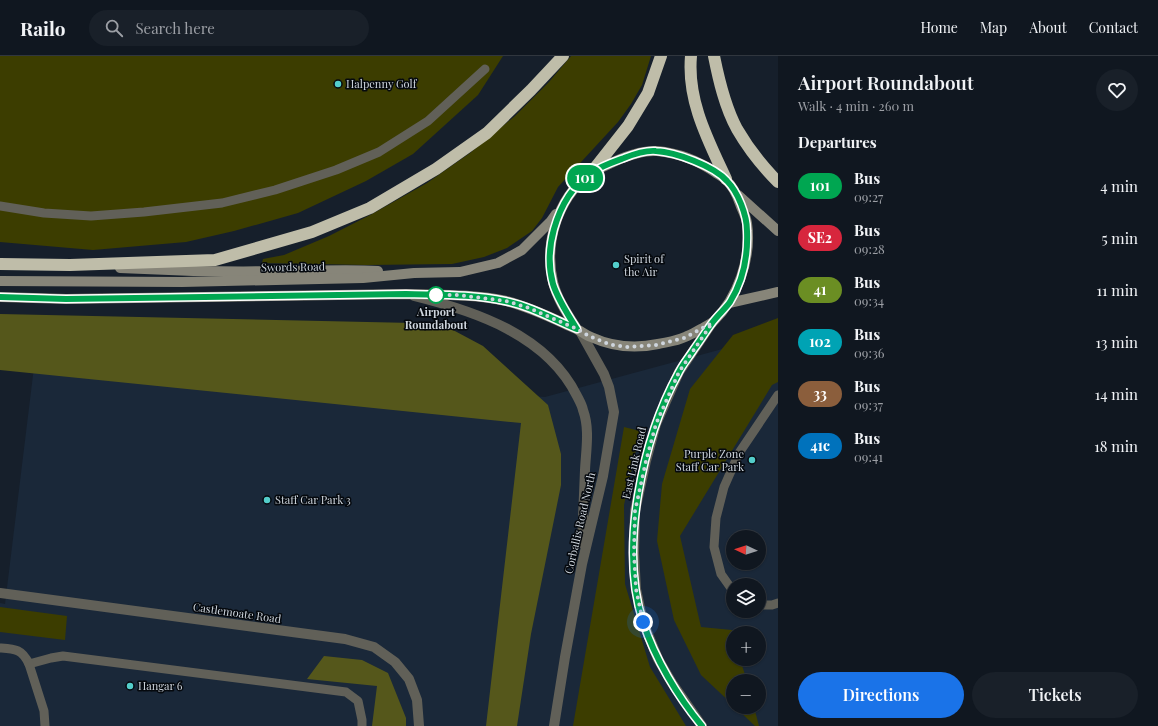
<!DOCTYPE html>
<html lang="en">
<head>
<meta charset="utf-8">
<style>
  body { margin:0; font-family:"Playfair Display",serif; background:#192029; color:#f1f3f6; height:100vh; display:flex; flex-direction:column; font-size:15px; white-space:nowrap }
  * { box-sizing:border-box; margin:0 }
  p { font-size:13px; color:#9c9fa5 }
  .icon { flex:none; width:22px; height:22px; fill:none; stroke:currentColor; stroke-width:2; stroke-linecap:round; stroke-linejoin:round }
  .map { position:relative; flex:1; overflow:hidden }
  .details { display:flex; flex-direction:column; background:#101720; width:380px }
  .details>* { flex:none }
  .badge { padding:0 8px; border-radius:13px; font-size:14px; line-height:26px }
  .needle { width:26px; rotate:274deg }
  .tools { position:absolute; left:726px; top:474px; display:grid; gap:8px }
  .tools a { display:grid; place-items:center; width:40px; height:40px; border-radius:50%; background:#101720; box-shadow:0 1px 3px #0004,0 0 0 1px #30363e; font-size:20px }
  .you { position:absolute; width:20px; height:20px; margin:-10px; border:3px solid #fff; border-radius:50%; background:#1a73e8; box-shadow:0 0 0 6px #1a73e833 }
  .map>.badge { position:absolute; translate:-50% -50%; box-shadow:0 0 0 2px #fff }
  h2 { padding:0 20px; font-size:15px; line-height:36px }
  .round { display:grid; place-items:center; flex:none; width:42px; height:42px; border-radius:21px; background:#192029 }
  .summary { display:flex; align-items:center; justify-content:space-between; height:68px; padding:0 20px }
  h1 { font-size:19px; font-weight:600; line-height:30px }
  .action { display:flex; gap:8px; margin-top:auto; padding:8px 20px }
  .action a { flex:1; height:46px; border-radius:24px; background:#1a73e8; color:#fff; font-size:16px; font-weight:600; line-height:46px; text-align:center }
  .action a+a { background:#192029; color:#f1f3f6 }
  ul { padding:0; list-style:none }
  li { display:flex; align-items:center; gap:12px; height:52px; padding:0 20px }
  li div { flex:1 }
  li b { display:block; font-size:15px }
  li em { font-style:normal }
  li .badge { min-width:44px; font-weight:700; text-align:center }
  header { display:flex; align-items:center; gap:24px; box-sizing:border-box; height:56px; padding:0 20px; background:#101720; border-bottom:1px solid #30363e }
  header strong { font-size:19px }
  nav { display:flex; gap:22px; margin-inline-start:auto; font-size:14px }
  .search { width:280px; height:36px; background:#192029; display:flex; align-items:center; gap:10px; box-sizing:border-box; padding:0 14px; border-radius:22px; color:#9c9fa5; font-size:15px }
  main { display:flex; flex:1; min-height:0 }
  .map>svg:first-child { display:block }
  .built { fill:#1a2839; fill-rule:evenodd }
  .green { fill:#3c3d00 }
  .forest { fill:#55571b }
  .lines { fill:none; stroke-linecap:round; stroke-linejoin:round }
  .service { stroke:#616058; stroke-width:9 }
  .minor { stroke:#616058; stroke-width:10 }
  .secondary { stroke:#878579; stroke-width:10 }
  .motorway { stroke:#bfbda9; stroke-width:12 }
  .line-casing { stroke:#fff; stroke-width:9 }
  .line { stroke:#00a651; stroke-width:6 }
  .walk { stroke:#ced5dd; stroke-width:4; stroke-dasharray:0 7.2 }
  .poi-dot { fill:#53cdca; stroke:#05090e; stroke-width:1.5 }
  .stop-dot { fill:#fff; stroke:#00a651; stroke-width:2 }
  .labels { text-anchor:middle; stroke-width:3; stroke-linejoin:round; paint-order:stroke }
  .poi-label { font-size:11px; fill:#ced5dd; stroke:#05090e; text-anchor:start }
  .street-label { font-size:11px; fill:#ced5dd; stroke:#05090e }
  .stop-label { font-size:11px; font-weight:bold; fill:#ced5dd; stroke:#05090e }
</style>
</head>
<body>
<header>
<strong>Railo</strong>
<div class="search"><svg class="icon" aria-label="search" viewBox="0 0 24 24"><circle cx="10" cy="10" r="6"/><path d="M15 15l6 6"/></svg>Search here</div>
<nav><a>Home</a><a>Map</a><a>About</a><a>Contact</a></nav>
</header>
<main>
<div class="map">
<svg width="778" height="670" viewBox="0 0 778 670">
  <rect width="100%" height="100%" fill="#161f2b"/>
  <path class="built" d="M778 278V670H0V547L5 548 34 311 202 316 545 341ZM733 481H759V507H733ZM733 529H759V555H733ZM733 577H759V603H733ZM733 625H759V651H733Z"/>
  <g class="green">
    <polygon points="0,0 503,0 478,39 413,98 366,125 298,157 234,175 186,186 93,194 0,186"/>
    <polygon points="571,0 651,0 642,29 631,48 618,66 558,131 542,162 532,175 507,192 484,201 452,208 367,209 262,207 263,203 284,199 329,180 372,158 427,127 470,97 515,60 549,26"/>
    <polygon points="778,262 778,326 772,329 680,480 701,571 732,574 733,578 733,603 740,603 747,625 733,625 733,649 701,619 674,564 657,485 662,428 690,333 733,279"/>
    <polygon points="624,371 640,375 624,449 625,528 650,611 686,670 573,670"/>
    <polygon points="0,551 67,560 65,584 0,576"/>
    <polygon points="735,651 754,651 759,670 755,670"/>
  </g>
  <g class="forest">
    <polygon points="0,258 413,267 453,274 483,290 548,349 561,398 561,429 531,578 517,670 486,670 521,367 0,314"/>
    <polygon points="324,600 362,604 388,617 406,662 406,670 372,670 377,630 307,623"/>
  </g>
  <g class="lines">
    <g class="service">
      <polyline points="0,150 44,157 91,160 144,156 222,147 275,134 336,114 379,96 428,65 485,13"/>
      <polyline points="733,535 721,518 714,491 716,462 724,431 739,397 778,339"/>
      <polyline points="759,549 772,549 778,547"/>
      <path d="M0 592C15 593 22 593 29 608L51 602 63 600 346 636 358 645 362 664V670"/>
      <polyline points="29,608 44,655 45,670"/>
    </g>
    <g class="minor">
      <path d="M414 240C475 255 547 279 577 340 579 344 582 349 583 354 590 373 586 394 585 414 584 438 583 462 582 487"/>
      <polyline points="0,537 345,583 374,591 395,606 409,623 417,644 419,670"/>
      <polyline points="554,670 565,601 582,508 603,420 614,356 609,331 604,318 580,275"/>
      <polyline points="702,670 672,627 658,603 643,566 636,533 634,497 635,455 646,405 656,368 679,316 712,267"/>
    </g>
    <g class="secondary">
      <polyline points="738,139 778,175"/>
      <path d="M120 212C175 215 230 216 284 215 316 215 347 213 378 215"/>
      <polyline points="0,225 182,226 363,222 414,217 460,216 498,207 522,194 551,165 556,158"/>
      <path d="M0 241 66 243 406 238C439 239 474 238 506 245 530 251 552 262 574 272 580 274 585 279 591 281 613 291 635 293 658 288 667 286 677 285 685 281 691 279 697 275 703 272 706 270 710 268 713 266 738 242 752 201 747 167 746 160 742 154 740 148 737 139 733 130 726 124 724 121 719 119 716 117 699 105 678 97 657 95 640 94 621 102 607 109 601 112 594 114 589 118 557 144 544 187 553 226 557 243 568 259 577 273"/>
      <polyline points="729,247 778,236"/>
    </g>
    <g class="motorway">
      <path d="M691 0C687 45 708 84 726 123"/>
      <path d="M714 0C719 25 725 51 737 73 748 92 763 111 778 126"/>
      <polyline points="591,117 628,70 648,37 661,0"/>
      <polyline points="0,208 70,209 215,204 312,176 370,152 436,113 487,77 531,34 563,0"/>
    </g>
  </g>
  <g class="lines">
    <g class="line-casing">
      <path id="line" d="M0 241 66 243 406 238C439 239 472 238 505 245 530 250 553 263 577 273 568 259 558 244 553 228 548 210 549 191 554 173 560 152 572 130 591 117 601 110 613 106 624 102 634 98 645 94 656 95 675 96 714 110 727 125 738 136 747 159 747 175 748 199 743 225 730 246 725 253 718 259 712 267 706 275 700 285 694 293 689 301 683 308 679 316 642 383 619 492 643 566 655 603 678 641 702 670"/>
    </g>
    <use href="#line" class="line"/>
    <polyline class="walk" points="436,239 432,239 457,239 506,245 529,252 577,273 589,280 601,285 612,289 628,291 656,289 684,282 712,267 679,316 656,368 646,405 635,455 634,497 636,533 643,566"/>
  </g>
  <g class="poi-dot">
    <circle cx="338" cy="28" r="4"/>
    <circle cx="616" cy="209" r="4"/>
    <circle cx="752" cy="404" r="4"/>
    <circle cx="267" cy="444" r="4"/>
    <circle cx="130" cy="630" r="4"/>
  </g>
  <circle class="stop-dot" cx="436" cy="239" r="8"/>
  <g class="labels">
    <g class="poi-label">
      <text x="346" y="32">Halpenny Golf</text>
      <text x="624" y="207">Spirit of<tspan x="624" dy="13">the Air</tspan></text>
      <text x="744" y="402" text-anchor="end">Purple Zone<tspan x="744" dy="13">Staff Car Park</tspan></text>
      <text x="275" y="448">Staff Car Park 3</text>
      <text x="138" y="634">Hangar 6</text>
    </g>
    <g class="street-label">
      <text transform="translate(293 211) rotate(-1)" y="4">Swords Road</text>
      <text transform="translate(634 407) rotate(-77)" y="4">East Link Road</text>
      <text transform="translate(580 467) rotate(-77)" y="4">Corballis Road North</text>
      <text transform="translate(237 557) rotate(8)" y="4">Castlemoate Road</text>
    </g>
    <g class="stop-label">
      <text x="436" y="260">Airport<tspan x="436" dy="13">Roundabout</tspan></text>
    </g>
  </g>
</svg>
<div class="tools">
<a><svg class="needle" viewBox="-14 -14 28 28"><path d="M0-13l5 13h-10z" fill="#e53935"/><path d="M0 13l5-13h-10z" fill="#9c9fa5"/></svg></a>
<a><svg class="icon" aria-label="layers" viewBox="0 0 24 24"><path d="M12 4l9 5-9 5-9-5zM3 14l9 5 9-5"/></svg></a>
<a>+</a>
<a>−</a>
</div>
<div class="you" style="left:643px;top:566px"></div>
<b class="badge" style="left:585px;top:122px;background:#00a651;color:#fff">101</b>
</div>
<section class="details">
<div class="summary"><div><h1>Airport Roundabout</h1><p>Walk · 4 min · 260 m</p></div><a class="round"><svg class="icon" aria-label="heart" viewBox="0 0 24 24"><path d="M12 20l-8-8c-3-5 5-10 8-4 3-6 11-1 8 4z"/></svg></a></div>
<h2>Departures</h2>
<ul>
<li><span class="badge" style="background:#00a651;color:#fff">101</span><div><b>Bus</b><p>09:27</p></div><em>4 min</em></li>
<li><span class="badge" style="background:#d7263d;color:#fff">SE2</span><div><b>Bus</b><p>09:28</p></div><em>5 min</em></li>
<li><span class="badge" style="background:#6b8e23;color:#fff">41</span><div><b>Bus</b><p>09:34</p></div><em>11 min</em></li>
<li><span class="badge" style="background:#00a3b4;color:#fff">102</span><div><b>Bus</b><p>09:36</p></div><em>13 min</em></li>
<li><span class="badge" style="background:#8b5e3c;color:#fff">33</span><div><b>Bus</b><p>09:37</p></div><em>14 min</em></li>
<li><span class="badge" style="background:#0072bc;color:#fff">41c</span><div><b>Bus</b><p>09:41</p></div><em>18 min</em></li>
</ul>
<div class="action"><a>Directions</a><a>Tickets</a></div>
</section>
</main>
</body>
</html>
